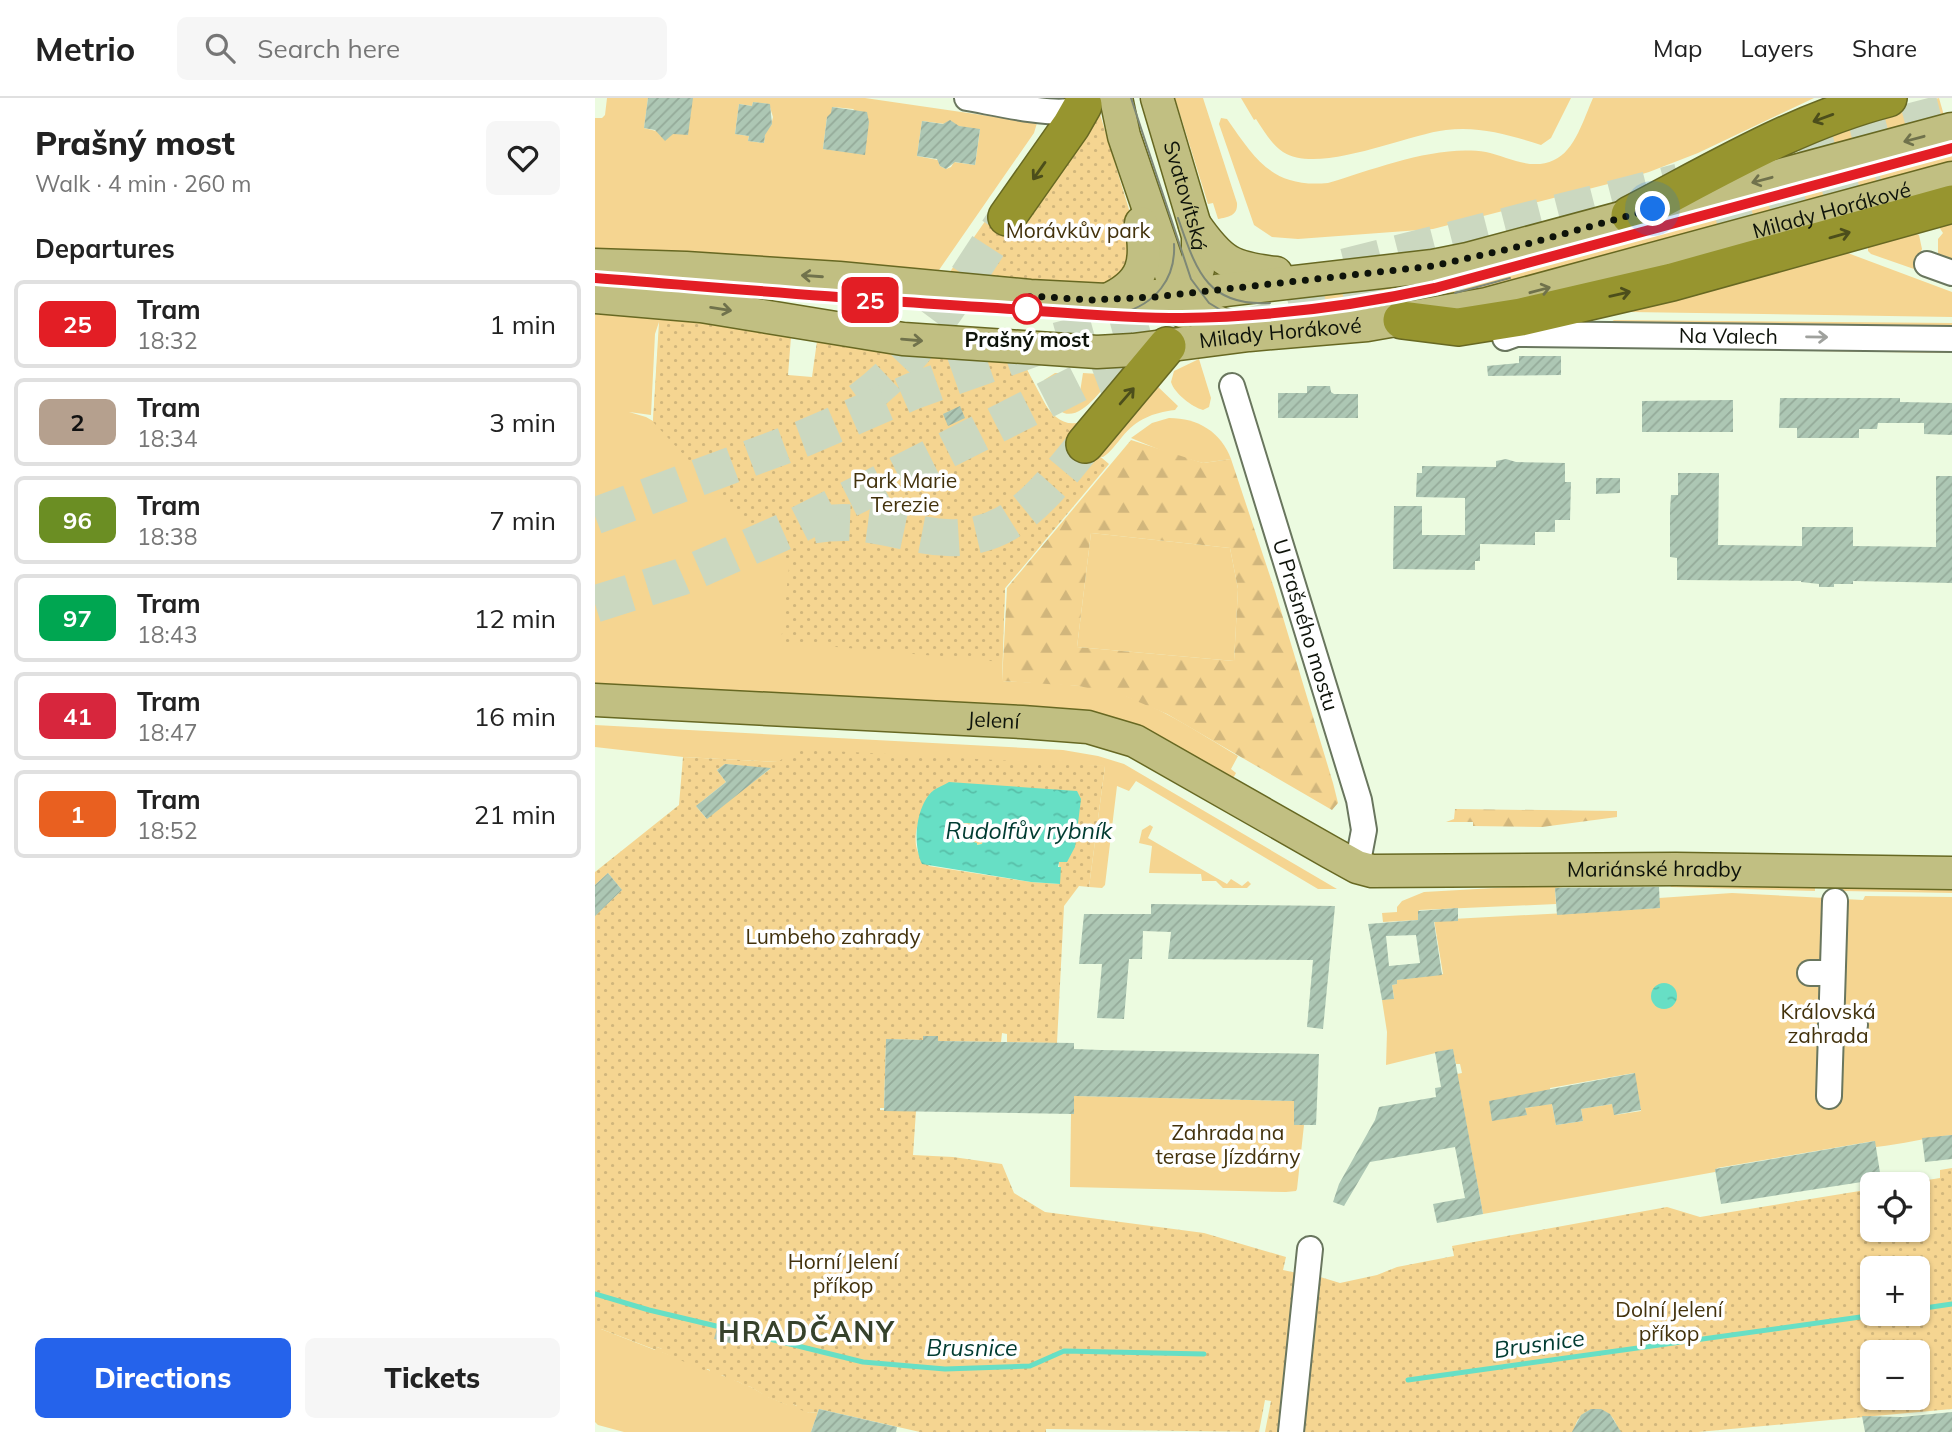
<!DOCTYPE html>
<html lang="en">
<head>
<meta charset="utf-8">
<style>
  body { margin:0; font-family:Mulish,sans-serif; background:#f6f6f6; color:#222; height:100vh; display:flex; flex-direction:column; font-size:26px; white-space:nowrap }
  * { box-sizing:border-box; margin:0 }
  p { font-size:23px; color:#767676 }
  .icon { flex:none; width:38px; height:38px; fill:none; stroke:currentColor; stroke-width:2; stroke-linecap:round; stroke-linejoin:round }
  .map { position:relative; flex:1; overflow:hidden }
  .side { display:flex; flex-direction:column; background:#fff; width:595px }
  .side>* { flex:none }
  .badge { padding:0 14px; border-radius:10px; font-size:24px; line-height:46px }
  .buttons { position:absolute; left:1265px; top:1074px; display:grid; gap:14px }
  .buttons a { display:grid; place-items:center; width:70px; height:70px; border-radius:10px; background:#fff; box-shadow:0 2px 5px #0004; font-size:35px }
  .you { position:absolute; width:35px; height:35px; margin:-18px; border:5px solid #fff; border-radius:50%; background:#1a73e8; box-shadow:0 0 0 10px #1a73e833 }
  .map>.badge { position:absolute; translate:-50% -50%; box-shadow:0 0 0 4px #fff }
  h2 { padding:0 35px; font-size:26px; line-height:63px }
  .round { display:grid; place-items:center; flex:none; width:74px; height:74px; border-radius:10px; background:#f6f6f6 }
  .summary { display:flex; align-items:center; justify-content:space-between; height:119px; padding:0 35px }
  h1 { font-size:33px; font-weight:800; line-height:52px }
  .cta { display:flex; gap:14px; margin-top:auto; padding:14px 35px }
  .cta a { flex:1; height:80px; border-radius:10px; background:#2563eb; color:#fff; font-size:28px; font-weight:800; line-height:80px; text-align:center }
  .cta a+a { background:#f6f6f6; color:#222 }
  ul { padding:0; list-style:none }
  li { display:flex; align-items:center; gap:21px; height:88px; margin:0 14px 10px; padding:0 21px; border:4px solid #e0e0e0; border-radius:10px }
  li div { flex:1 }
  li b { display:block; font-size:26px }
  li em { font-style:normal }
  li .badge { min-width:77px; font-weight:700; text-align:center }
  header { display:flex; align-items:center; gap:42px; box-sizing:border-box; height:98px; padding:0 35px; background:#fff; border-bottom:2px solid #e0e0e0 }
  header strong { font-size:33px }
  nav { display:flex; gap:38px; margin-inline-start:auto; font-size:24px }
  .search { width:490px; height:63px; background:#f6f6f6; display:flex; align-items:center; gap:18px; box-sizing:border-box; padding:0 24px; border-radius:10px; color:#767676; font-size:26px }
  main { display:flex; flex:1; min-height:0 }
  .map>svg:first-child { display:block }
  .green { fill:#f5d591; fill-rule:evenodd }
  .forest { fill:url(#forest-firs); fill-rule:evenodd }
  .park { fill:url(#park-dots); fill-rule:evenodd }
  .water { fill:url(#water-ripples); fill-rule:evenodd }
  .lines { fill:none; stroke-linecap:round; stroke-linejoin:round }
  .stream { stroke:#67dfc5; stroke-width:5 }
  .building { fill:url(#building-hatch); fill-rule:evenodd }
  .highway-tunnel { stroke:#cbd8c0; stroke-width:37; stroke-dasharray:37 18; stroke-linecap:butt }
  .minor-casing { stroke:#69765e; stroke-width:28 }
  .major-casing { stroke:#676822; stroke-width:35 }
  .highway-casing { stroke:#676822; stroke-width:40 }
  .minor { stroke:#fff; stroke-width:24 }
  .major { stroke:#c1bf82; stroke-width:32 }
  .highway { stroke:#97952f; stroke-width:37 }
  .tram { stroke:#7e8876; stroke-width:2 }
  .oneway { stroke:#4c4e1b }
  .oneway2 { stroke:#70724c }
  .oneway3 { stroke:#9fa19d }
  .line-casing { stroke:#fff; stroke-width:16 }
  .line { stroke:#e31e25; stroke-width:10 }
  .walk { stroke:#0e130a; stroke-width:7; stroke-dasharray:0 12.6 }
  .stop-dot { fill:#fff; stroke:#e31e25; stroke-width:3.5 }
  .labels { text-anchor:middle; stroke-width:7; stroke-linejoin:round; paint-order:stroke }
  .street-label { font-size:21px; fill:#0e130a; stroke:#fff }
  .park-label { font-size:21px; fill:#43320c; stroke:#fff }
  .stop-label { font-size:21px; font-weight:bold; fill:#0e130a; stroke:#fff }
  .water-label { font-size:23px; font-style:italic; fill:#003b31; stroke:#fff }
  .district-label { font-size:28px; font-weight:bold; letter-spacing:2px; fill:#36422c; stroke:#fff }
</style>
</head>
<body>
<header>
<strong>Metrio</strong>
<div class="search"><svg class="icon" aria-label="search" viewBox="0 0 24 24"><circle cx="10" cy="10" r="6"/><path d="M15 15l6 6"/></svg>Search here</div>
<nav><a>Map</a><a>Layers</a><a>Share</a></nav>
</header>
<main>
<section class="side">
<div class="summary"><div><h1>Prašný most</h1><p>Walk · 4 min · 260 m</p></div><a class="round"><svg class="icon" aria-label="heart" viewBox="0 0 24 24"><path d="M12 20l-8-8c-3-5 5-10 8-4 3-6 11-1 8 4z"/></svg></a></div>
<h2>Departures</h2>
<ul>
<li><span class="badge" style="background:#e31e25;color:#fff">25</span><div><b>Tram</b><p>18:32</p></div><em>1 min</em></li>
<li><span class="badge" style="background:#b5a08e;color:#111">2</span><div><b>Tram</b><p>18:34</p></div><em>3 min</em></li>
<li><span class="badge" style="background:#6b8e23;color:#fff">96</span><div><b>Tram</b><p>18:38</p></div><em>7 min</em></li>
<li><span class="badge" style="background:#00a651;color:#fff">97</span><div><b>Tram</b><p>18:43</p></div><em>12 min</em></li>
<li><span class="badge" style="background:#d7263d;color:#fff">41</span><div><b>Tram</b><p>18:47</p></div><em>16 min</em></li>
<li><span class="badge" style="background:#e96020;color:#fff">1</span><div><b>Tram</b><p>18:52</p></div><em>21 min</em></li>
</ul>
<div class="cta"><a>Directions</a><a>Tickets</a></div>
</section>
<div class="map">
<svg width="1357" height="1334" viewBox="0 0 1357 1334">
  <defs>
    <pattern id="forest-firs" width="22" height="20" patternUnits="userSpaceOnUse" patternTransform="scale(1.75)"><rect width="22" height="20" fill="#f5d591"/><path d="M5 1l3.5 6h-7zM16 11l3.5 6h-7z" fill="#d1b67c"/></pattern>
    <pattern id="park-dots" width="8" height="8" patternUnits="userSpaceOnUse" patternTransform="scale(1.75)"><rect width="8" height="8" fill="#f5d591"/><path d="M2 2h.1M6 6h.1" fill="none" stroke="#d1b67c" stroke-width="1.8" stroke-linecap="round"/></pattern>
    <pattern id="water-ripples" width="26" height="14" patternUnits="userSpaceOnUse" patternTransform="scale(1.75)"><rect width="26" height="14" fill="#67dfc5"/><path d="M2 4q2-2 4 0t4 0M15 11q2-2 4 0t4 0" fill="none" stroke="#58bea8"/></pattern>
    <pattern id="building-hatch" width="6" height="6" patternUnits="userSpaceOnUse" patternTransform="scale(1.75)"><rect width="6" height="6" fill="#adc7b4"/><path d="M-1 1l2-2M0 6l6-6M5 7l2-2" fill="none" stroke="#94aa99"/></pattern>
  </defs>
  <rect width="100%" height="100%" fill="#ecfbe0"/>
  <g class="green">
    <path d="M12 0H53L49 30 65 34 98 0H270L442 25 439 35 344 172 0 150V20H7L10 17ZM158 4 174 6 178 19 176 28 171 29 169 45 153 43 154 38 140 36 144 6 157 8ZM238 9 258 11 273 23 269 56 228 51 232 19 236 18ZM327 23 350 26 356 23 362 28 385 32 380 67 359 64 356 69 351 71 345 68 343 62 322 58Z"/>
    <path d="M580 0H608L642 105C643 118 633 119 623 121L618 105 613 106Z"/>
    <path d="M646 0H976L956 40 946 47C914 37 885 28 851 32 809 37 724 77 688 54 676 46 669 33 661 21L659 22Z"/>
    <path d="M998 0H1219L1103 55 1054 74 1017 85 838 131 703 141 677 139 659 127 624 26 626 20 632 21C661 62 677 90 733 85 780 71 842 46 891 54 914 59 936 73 959 62 980 53 989 20 998 0Z"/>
    <polygon points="1344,0 1350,21 1221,55 1216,38 1259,22"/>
    <polygon points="1357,40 1357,71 889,197 706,225 703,192"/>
    <polygon points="1357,125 1357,161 1343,156 1343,141 1348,135 1344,129"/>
    <polygon points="1319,135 1324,137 1327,151 1319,171 1276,156 1273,153 1273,149"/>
    <polygon points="1250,154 1357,194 1357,219 1035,214 1035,212"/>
    <path d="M0 216 71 220 447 446 410 490 407 583C442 585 479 585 514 593 561 605 602 634 643 658L636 671 641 675 636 684 565 642 0 589ZM64 224 58 323 51 319 34 314 56 317 60 236Z"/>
    <polygon points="1019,222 1357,225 1357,234 1016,231 1016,224"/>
    <polygon points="1016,244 1357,248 1357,255 1016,250"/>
    <path d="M604 261 616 300 614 309 608 312C597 309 579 295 576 284L579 273Z"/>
    <path d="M412 264 429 266C440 286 455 334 486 324L560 286 583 308 580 312C557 315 542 321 527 339 521 346 516 354 508 359L428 352Z"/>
    <path d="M460 275H464L465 293 476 298 485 294 488 275 519 277C508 290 483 328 464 312 457 305 453 291 449 282Z"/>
    <path d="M574 320C603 320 626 334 636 361L608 365 575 356 536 340 557 325Z"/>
    <polygon points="496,435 635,450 643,491 639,563 482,549"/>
    <polygon points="0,627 468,652 503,658 529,666 742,791 723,791 541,683 534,693 522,688 510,787 507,790 494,789 510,668 183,664 88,659 0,649"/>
    <path d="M363 725C373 725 385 724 390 734L387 746 381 747 363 741 362 745 359 744 357 733Z"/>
    <polygon points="555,727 558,729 553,740 632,786 636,781 647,788 653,783 656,786 652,790 628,790 621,783 607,783 606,776 554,775 557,748 544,745 547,732"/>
    <polygon points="1073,785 1220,788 1220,793 1076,789"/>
    <polygon points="968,786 968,789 960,790 961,806 824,812 823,822 788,824 787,815 802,814 802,809 807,803 829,794"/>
    <polygon points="1248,788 1357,789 1357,795 1248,793"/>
    <path d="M1137 795 1268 802 1270 798 1357 799V1037C1330 1040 1308 1046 1281 1049L1279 1043 1122 1070 1120 1074 888 1116 862 976 867 975 865 966H861L857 951 791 967 792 934 787 902 799 900 797 887 802 886V882L848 876 839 822 1064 810V800ZM1039 975 1046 1013 1020 1017 1017 1006 986 1011 988 1023 961 1027 957 1006 938 1007V1009L930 1010 931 1016 894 1004 955 993V990Z"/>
    <polygon points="479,998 699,1003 709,1027 702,1091 701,1093 691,1094 475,1089 476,1016 479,1016"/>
    <polygon points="3,1228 6,1229 6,1231 60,1252 62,1249 67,1251 67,1254 144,1284 153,1289 154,1288 168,1296 170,1295 174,1296 173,1299 193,1307 198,1306 214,1315 223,1314 216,1334 29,1334 3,1327 0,1324 0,1229"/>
  </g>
  <g class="forest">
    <path d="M536 342 608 365 636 361 680 493 738 685 743 705 737 712 572 616 532 599 484 588 407 583 412 490ZM496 435 635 450 643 491 639 563 482 549Z"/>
    <polygon points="860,711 1022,713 1022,719 947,729 878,728 878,724 851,724 859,721"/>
  </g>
  <g class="park">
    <polygon points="501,3 539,128 538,166 517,183 509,185 452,183 446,187 350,181 447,41 456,20"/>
    <polygon points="65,220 121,226 196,239 193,277 217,279 222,243 328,258 429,266 456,317 514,366 410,490 407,564 186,544 194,469 58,324"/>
    <path d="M201 651 510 668 494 789 484 788 469 808 462 945 412 944V936L407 935 406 944 343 943V938H328V942L291 941 289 1010H285V1012L321 1013 318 1057 358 1059 407 1066 419 1095 450 1114 609 1135 691 1159 688 1172 702 1175 685 1334H670L676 1303 670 1302 664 1334 451 1331V1334H325L224 1311 223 1314 214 1315 201 1310 202 1308 198 1306 197 1309 172 1299 173 1296 169 1297 154 1288 153 1290 144 1284 129 1280 130 1278 126 1277 125 1279 115 1275V1272L112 1271 111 1273 66 1254 67 1251 62 1249 61 1252 6 1231V1229H0V818L27 792 13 775 0 787V774L84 707 88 659 183 664ZM130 666 175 671 111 720 101 708 131 684 122 672ZM338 693 464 764 465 786 436 784 334 768C331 764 325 759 323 754 315 736 329 708 338 693Z"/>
    <path d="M1357 1070V1311L1103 1334H1023C1020 1304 982 1304 979 1334H707L722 1178 745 1185 782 1177 802 1169 859 1158 857 1148 1072 1109 1105 1119 1277 1091 1278 1132H1323V1087H1302L1345 1080V1072ZM1278 1171H1323V1216H1278ZM1278 1255H1323V1300H1278Z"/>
  </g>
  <g class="water">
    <path d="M354 684 482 693 486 701 480 749 472 764H464L463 769H466L465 786 436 784 327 766C317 746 321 706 339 692 343 689 350 687 354 684ZM363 725C373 725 385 724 390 734L387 746 382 747V745L364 740 362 745 359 744 361 739 357 733Z"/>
    <circle cx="1069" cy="898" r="13"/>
  </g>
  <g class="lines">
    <g class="stream">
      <polyline points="0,1196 54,1212 121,1228"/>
      <polyline points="1323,1211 1357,1206"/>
      <polyline points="146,1234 268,1264 350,1271 435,1268 469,1253 609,1256"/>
      <polyline points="813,1282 1287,1216"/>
    </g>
  </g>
  <g class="building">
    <polygon points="53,0 98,0 93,37 78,36 70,43 60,32 49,30"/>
    <polygon points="158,4 175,6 177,26 170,37 169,45 153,43 154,38 140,36 144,6 157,8"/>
    <polygon points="237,9 272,14 274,24 270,57 228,51 232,19 236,15"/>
    <polygon points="355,22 364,28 385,31 380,67 360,64 351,71 345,68 342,61 322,58 327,23 348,26"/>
    <polygon points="924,258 966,258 966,277 893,278 892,268 924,265"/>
    <polygon points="712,288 735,288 736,294 739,296 763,296 763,320 683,320 683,295 712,295"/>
    <polygon points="1185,300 1305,300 1305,304 1357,305 1357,337 1329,336 1329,325 1283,325 1282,331 1264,331 1264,340 1202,340 1202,330 1184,330"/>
    <polygon points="1138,302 1138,334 1047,334 1047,303"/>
    <polygon points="365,308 370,320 353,328 348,316"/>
    <polygon points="911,361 921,364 970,365 970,384 976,384 975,422 960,422 960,434 940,434 940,447 885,446 885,463 880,463 880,472 798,471 799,408 827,408 827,437 870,437 870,400 821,399 822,375 827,375 827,368 901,369 901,363"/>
    <polygon points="1083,375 1124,375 1123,447 1207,448 1207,429 1258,429 1258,448 1341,449 1341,378 1357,378 1357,485 1258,483 1258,486 1239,486 1239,489 1224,489 1224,486 1206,484 1206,483 1082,482 1082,460 1075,459 1075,411 1076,397 1083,397"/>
    <polygon points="1001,380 1025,380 1025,395 1001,396"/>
    <polygon points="130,666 176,670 112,721 101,708 131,684 122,672"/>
    <polygon points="13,775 27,792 0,818 0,787"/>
    <polygon points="1064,789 1065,810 962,817 960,790"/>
    <polygon points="556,806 740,808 728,931 712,929 718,862 573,861 576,834 548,833 547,861 534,861 529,921 502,920 507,866 484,866 489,816 556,816"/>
    <path d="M863 810V823L839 824 847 877 802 882V886L797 887 799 901 787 902 773 826 823 822V813ZM821 837 825 865 794 868 791 838Z"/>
    <polygon points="328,938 343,938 343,943 479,945 479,951 506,952 724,956 721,1027 699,1027 699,1003 479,998 479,1016 289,1013 291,941 328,942"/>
    <polygon points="858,951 888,1116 842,1125 838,1106 870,1100 860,1049 775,1064 749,1108 738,1104 744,1086 780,1022 784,1009 841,999 840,990 846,989 840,954"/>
    <polygon points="1040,975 1046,1012 1019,1017 1017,1006 986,1011 988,1023 961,1027 957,1006 930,1010 932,1017 897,1023 894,1003"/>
    <polygon points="1357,1037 1357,1061 1330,1064 1327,1040"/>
    <polygon points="1280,1043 1286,1081 1126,1106 1120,1071"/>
    <polygon points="124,1223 147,1229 142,1247 119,1241"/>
    <polygon points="224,1311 302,1329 301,1334 216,1334"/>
    <polygon points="996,1311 1006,1311 1015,1316 1026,1334 977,1334 986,1317"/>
    <polygon points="1357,1314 1357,1334 1270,1334 1267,1318 1307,1319"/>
  </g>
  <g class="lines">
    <g class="highway-tunnel">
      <polyline points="1150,66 1357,13"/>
      <polyline points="1118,111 1282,67"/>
      <polyline points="750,169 1084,84"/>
      <polyline points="643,231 865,174"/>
      <path d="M265 303C329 256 368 184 412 119"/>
      <polyline points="0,418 207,341 318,293 448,247 615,201"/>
      <path d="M218 427C262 420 287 429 329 437 409 452 445 401 490 346"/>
      <polyline points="0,506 86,479 193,432 486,284 574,251"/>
    </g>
    <g class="minor-casing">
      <g id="minor">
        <path d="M372 0C396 4 452 17 473 13 482 12 487 9 490 1"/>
        <polyline points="1332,166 1357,175"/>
        <path id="s1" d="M910 240 921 236 1357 241"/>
        <path id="s2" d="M637 288 764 702 769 732 762 769"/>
        <polyline points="1215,875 1237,875"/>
        <polyline points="1236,927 1260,927"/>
        <polyline points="1234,998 1240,803"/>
        <polyline points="696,1334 715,1151"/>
      </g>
    </g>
    <g class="major-casing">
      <g id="major">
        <polyline points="521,0 529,38 580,188 601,213 626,226 654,233"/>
        <path id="s3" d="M562 0 603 138V171L589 214"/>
        <path d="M600 127C626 164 636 170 681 175"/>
        <polyline points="0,167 91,170 244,180 435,198 512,202 621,193 838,168 873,161 1357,31"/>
        <path id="s4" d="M0 199 106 208 308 241 502 254 538 252 654 237 772 227 892 206 1357 80"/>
        <path d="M512 202C550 185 553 163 546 125"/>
        <path id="s5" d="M0 602 427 624 493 629 540 643 735 754 762 769 777 773 1081 771 1357 775"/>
      </g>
    </g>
    <g class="highway-casing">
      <g id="highway">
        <path d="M1035 117C1120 73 1200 24 1293 0"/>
        <polyline points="412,119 476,28 488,7"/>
        <polyline points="807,222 863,229 926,219 1077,184 1357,106"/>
        <polyline points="490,346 572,248"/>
      </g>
    </g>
    <use href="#minor" class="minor"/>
    <use href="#major" class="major"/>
    <use href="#highway" class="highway"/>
    <g class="tram">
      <polyline points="536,0 596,181 614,205 634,217"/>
      <path d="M583 120C601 171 611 209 675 205"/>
      <polyline points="860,195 915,180"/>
      <path d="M474 215C600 222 728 218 852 187L1357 50"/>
      <path d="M527 215C560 206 581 181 579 146"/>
    </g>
  </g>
  <defs><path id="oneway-shaft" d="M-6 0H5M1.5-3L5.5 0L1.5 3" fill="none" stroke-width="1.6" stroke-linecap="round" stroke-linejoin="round" transform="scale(1.75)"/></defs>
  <g class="oneway">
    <use href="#oneway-shaft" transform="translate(1228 20) rotate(160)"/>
    <use href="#oneway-shaft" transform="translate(444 73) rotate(125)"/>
    <use href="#oneway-shaft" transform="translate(1245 137) rotate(-16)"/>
    <use href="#oneway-shaft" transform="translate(1025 196) rotate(-13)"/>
    <use href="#oneway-shaft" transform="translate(532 298) rotate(-49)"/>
  </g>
  <g class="oneway2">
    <use href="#oneway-shaft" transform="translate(1319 41) rotate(165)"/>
    <use href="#oneway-shaft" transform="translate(1167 82) rotate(165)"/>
    <use href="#oneway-shaft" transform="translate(217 178) rotate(-176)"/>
    <use href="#oneway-shaft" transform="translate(945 192) rotate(-15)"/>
    <use href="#oneway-shaft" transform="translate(126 211) rotate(9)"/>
    <use href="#oneway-shaft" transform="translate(317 242) rotate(5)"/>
  </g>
  <use class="oneway3" href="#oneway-shaft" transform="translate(1222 239) rotate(1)"/>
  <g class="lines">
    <g class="line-casing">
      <path id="line" d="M0 180C129 190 257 201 386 209 453 213 520 220 587 220 671 219 758 208 840 190L1357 50"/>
    </g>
    <use href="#line" class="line"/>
    <polyline class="walk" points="432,211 435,198 496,202 559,199 838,168 914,151 1058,111"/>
  </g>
  <circle class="stop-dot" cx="432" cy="211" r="14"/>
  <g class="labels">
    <g class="street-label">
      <text dy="7" stroke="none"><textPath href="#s3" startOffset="102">Svatovítská</textPath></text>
      <text dy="7" stroke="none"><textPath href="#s4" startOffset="1256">Milady Horákové</textPath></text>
      <text dy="7" stroke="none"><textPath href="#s4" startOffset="690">Milady Horákové</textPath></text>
      <text dy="7" stroke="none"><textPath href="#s1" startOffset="224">Na Valech</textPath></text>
      <text dy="7" stroke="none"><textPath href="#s2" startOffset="250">U Prašného mostu</textPath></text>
      <text dy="7" stroke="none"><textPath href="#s5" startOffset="399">Jelení</textPath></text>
      <text dy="7" stroke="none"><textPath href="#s5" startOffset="1096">Mariánské hradby</textPath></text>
    </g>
    <g class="park-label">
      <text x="483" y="140">Morávkův park</text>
      <text x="310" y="390">Park Marie<tspan x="310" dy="24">Terezie</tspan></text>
      <text x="238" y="846">Lumbeho zahrady</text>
      <text x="1233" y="921">Královská<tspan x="1233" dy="24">zahrada</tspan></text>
      <text x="633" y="1042">Zahrada na<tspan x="633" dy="24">terase Jízdárny</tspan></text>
      <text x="248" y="1171">Horní Jelení<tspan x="248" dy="24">příkop</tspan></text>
      <text x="1074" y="1219">Dolní Jelení<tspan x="1074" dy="24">příkop</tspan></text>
    </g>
    <g class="stop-label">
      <text x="432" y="249">Prašný most</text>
    </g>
    <g class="water-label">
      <text x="434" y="741">Rudolfův rybník</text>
      <text transform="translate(944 1246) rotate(-8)" y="8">Brusnice</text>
      <text x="377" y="1258">Brusnice</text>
    </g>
    <g class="district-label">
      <text x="212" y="1244">HRADČANY</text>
    </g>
  </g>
</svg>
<div class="buttons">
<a><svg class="icon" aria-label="locate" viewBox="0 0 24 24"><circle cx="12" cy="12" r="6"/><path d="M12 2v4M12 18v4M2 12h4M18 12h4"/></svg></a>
<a>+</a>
<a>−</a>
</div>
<div class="you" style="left:1058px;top:111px"></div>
<b class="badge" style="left:275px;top:202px;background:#e31e25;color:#fff">25</b>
</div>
</main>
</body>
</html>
